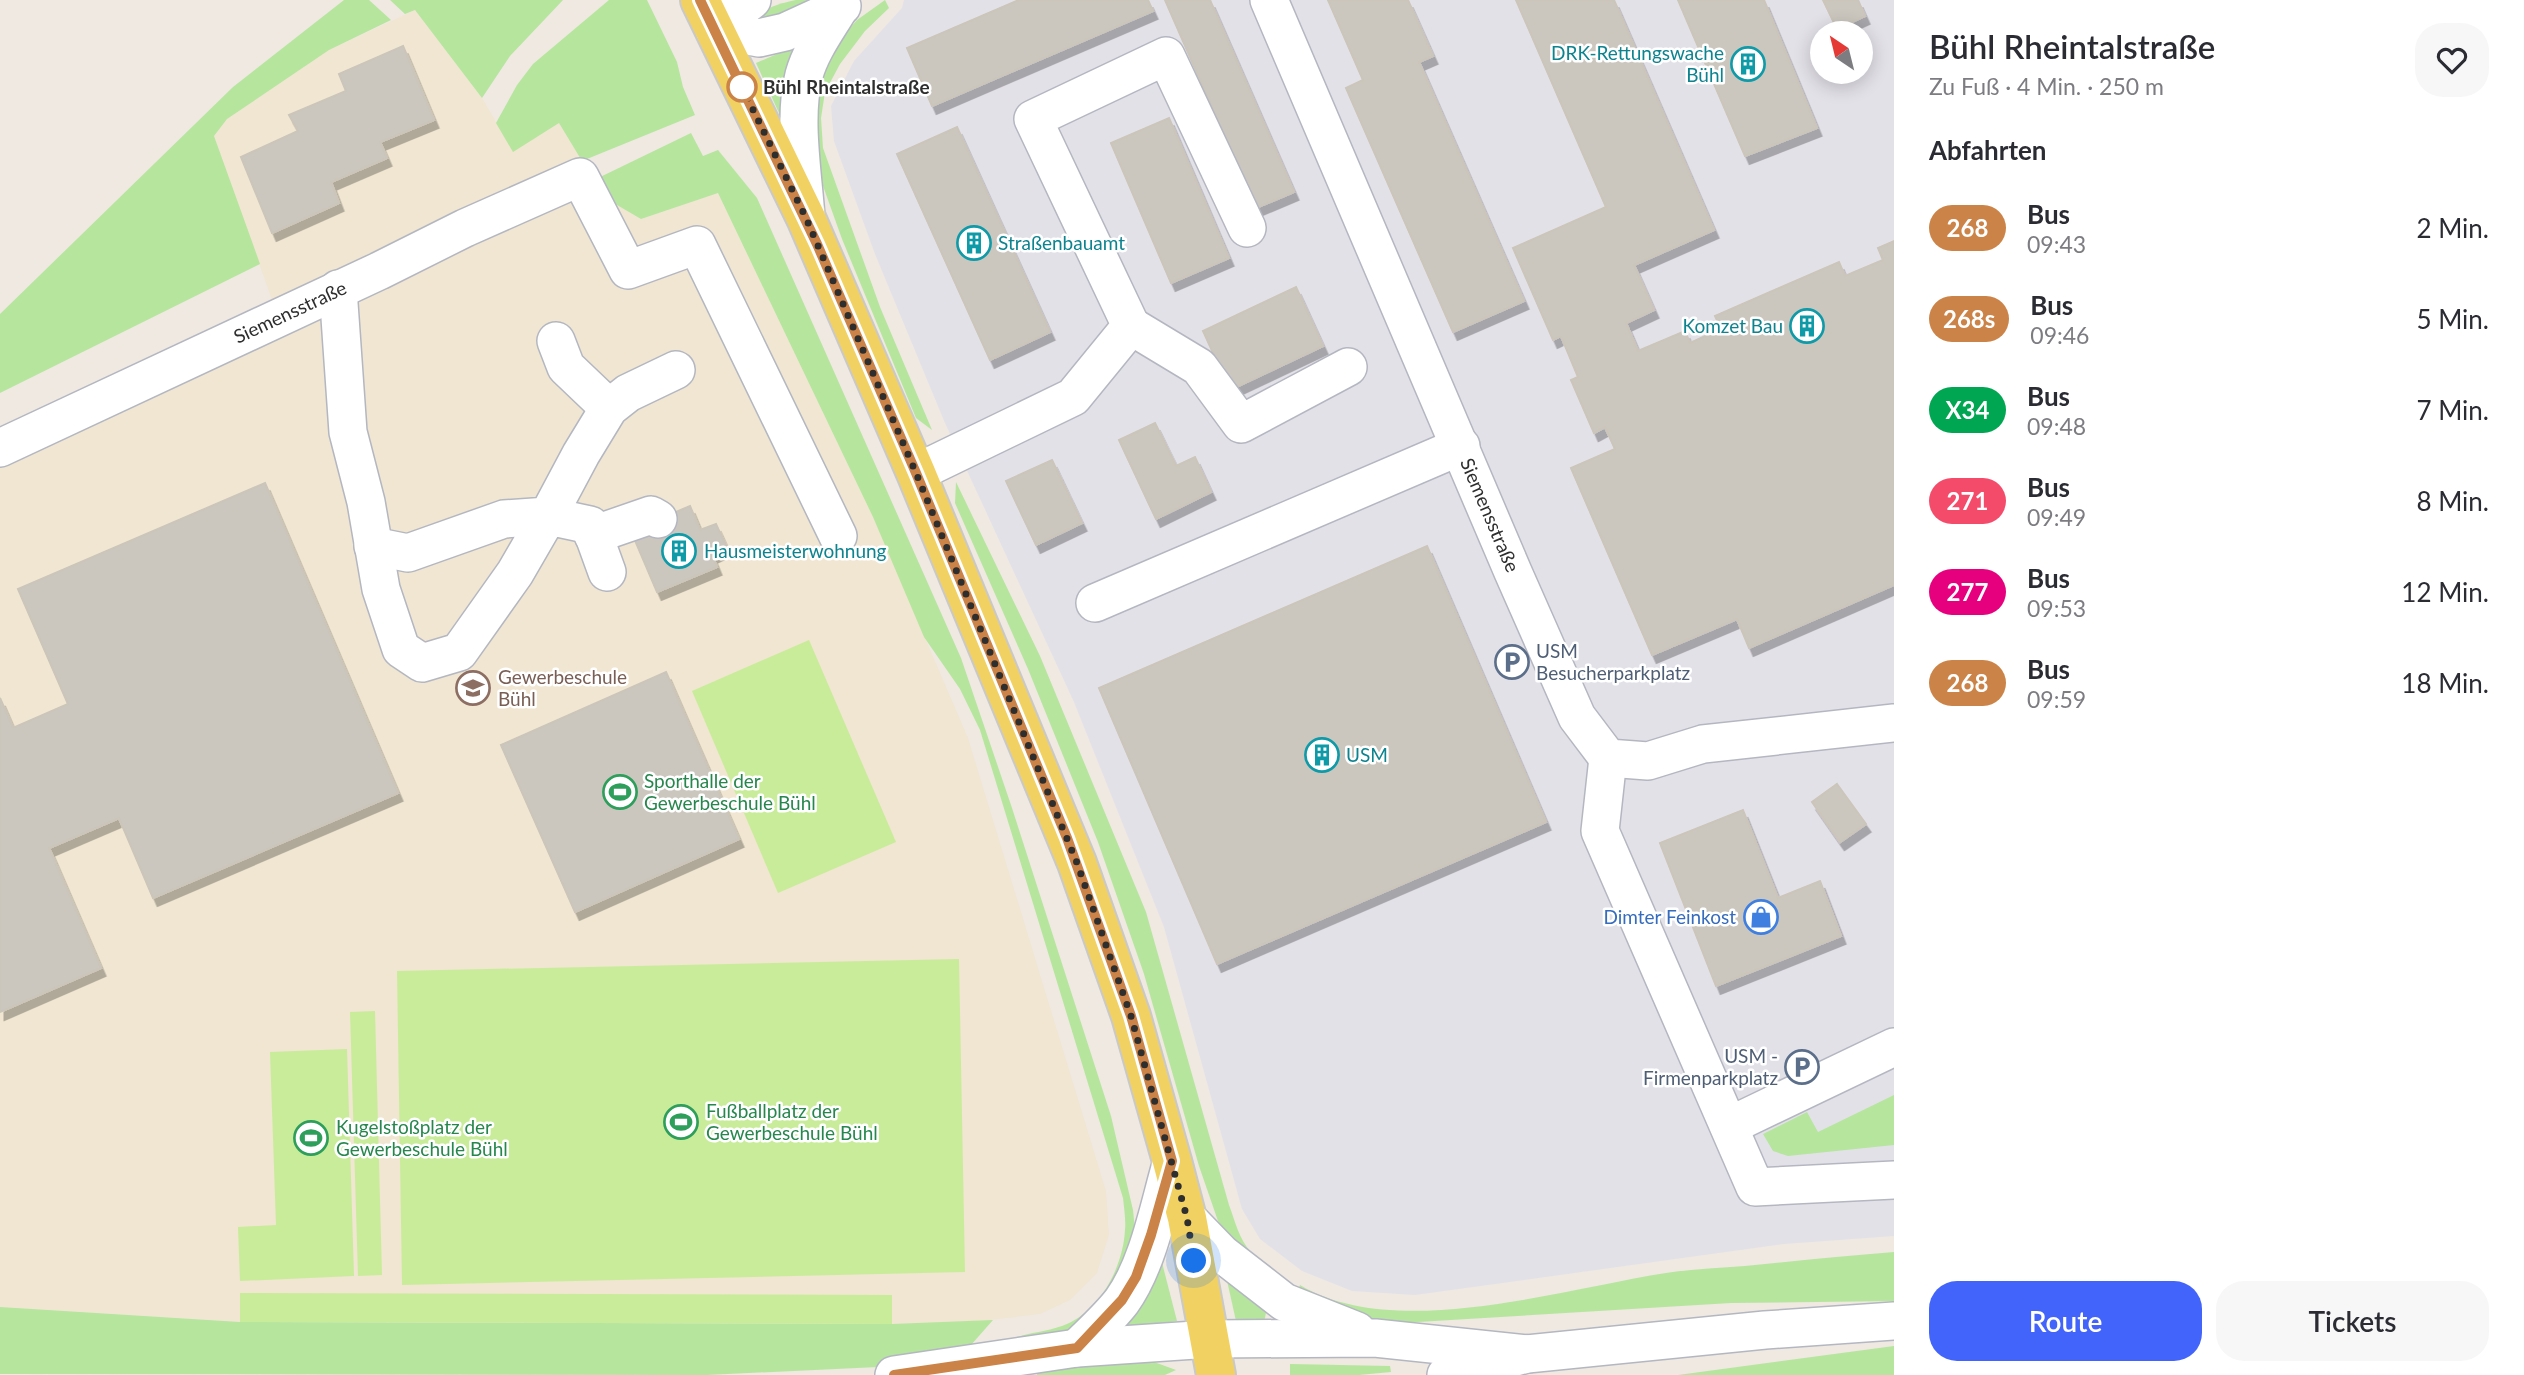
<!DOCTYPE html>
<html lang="de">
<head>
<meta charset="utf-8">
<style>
  body { margin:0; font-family:Lato,sans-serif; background:#f7f7f7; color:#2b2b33; height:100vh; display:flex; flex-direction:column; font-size:26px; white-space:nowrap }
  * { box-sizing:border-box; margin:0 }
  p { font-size:23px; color:#7c7c81 }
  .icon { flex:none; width:38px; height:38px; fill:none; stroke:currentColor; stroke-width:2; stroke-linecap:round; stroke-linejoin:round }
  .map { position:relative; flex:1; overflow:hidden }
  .details { display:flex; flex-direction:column; background:#fff; width:630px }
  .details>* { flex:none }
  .badge { padding:0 14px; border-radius:23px; font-size:24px; line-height:46px }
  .needle { width:46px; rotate:325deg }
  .buttons { position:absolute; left:1810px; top:21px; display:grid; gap:14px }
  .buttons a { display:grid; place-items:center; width:63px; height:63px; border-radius:50%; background:#fff; box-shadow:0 4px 18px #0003; font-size:35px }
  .you { position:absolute; width:35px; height:35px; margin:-18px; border:5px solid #fff; border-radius:50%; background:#1a73e8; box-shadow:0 0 0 10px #1a73e833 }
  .map>.badge { position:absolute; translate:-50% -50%; box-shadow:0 0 0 4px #fff }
  h2 { padding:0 35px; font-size:26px; line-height:63px }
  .round { display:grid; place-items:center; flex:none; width:74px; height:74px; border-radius:28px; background:#f7f7f7 }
  .head { display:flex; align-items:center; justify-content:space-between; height:119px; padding:0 35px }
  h1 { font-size:33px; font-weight:600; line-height:52px }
  .primary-button { display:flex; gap:14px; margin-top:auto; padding:14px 35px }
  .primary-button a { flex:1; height:80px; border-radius:28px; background:#4264fb; color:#fff; font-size:28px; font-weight:600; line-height:80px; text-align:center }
  .primary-button a+a { background:#f7f7f7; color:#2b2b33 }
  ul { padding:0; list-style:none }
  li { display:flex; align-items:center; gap:21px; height:91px; padding:0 35px }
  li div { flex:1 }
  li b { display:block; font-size:26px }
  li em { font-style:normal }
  li .badge { min-width:77px; font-weight:700; text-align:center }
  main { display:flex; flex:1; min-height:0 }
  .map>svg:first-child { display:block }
  .industrial { fill:#e3e1e8; fill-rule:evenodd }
  .education { fill:#f0e6d1 }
  .green { fill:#b6e59e }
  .pitch { fill:#c9ec9a }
  .building { fill:#cbc7bf; stroke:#cbc5ba; stroke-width:2; filter:url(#shadow) }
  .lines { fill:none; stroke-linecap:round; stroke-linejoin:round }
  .minor-casing { stroke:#b4b7c1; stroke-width:40 }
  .major-casing { stroke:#c9c9c9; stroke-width:42 }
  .minor { stroke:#fff; stroke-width:37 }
  .major { stroke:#f2d163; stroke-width:38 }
  .line-casing { stroke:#fff; stroke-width:16 }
  .line { stroke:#cb8347; stroke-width:10 }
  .walk { stroke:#2e2e2e; stroke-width:7; stroke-dasharray:0 12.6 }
  .stop-dot { fill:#fff; stroke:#cb8347; stroke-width:3.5 }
  .labels { text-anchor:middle; stroke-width:5; stroke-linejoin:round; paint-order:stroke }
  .culture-label { font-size:19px; fill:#0d838f; stroke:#fff; text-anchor:start }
  .stop-label { font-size:19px; font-weight:bold; fill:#2e2e2e; stroke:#fff; text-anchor:start }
  .street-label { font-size:19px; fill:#2e2e2e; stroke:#fff }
  .service-label { font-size:19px; fill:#4e5e75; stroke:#fff; text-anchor:start }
  .education-label { font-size:19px; fill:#785e54; stroke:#fff; text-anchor:start }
  .leisure-label { font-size:19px; fill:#27864d; stroke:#fff; text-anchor:start }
  .shop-label { font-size:19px; fill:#366cbe; stroke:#fff; text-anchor:end }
</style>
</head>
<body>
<main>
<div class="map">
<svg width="1894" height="1375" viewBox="0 0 1894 1375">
  <defs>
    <filter id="shadow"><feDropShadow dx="4.5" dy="8" stdDeviation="0" flood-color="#0004"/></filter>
  </defs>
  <rect width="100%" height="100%" fill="#efe9e1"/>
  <path class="industrial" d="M904 0H1894V1236L1784 1244 1415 1295 1352 1291 1302 1271 1260 1239 1242 1209 1164 927 1074 702 945 423 875 254 834 141 831 106 854 61 902 8ZM1822 33H1860V72H1822Z"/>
  <polygon class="education" points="415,10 482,98 513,151 559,123 605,198 641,219 718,193 873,517 968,738 1106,1191 1109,1235 1097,1273 1070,1300 1040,1314 973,1322 892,1324 240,1322 0,1307 0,464 284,334 214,136 227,119 329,50"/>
  <g class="green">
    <polygon points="344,0 369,0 391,20 329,50 227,119 214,136 260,264 0,393 0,314 233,87"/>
    <polygon points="390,0 563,0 510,56 482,98 415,10 405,14"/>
    <polygon points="609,0 647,0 677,62 683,87 695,115 582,161 559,123 513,152 496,123 517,85 533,64"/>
    <path d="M796 0H823L750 24C762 8 777 4 796 0Z"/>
    <polygon points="885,0 889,8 865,31 840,64 825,92 821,118 823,148 880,307 932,430 916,418 842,239 818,172 812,84 830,50 857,20"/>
    <polygon points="798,45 785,126 756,63"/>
    <path d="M691 133 703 156 718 150 757 198 961 658 1012 808 1111 1116 1133 1210 1136 1240 1114 1298 1067 1339 1004 1342C1022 1333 1042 1333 1062 1326 1099 1313 1123 1268 1125 1230 1126 1220 1124 1208 1123 1198L980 730 960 689 924 637 873 517 718 193 641 219 605 198 594 180Z"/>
    <path d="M956 482 1040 656 1146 912 1229 1205C1235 1221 1239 1239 1251 1252 1261 1262 1274 1264 1279 1279L1241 1256 1218 1221 1199 1166 1144 974 1098 842 1028 669 955 503Z"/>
    <polygon points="1894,1095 1894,1145 1788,1156 1773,1151 1763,1134 1807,1112 1818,1132"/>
    <polygon points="1159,1251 1177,1321 1121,1329"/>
    <path d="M1894 1252V1301L1731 1303 1401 1323 1354 1318 1294 1301 1300 1285C1394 1342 1562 1289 1666 1273 1692 1269 1719 1268 1745 1266 1795 1261 1844 1256 1894 1252Z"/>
    <polygon points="1226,1276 1267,1307 1264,1323 1236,1321"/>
    <polygon points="0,1307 240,1322 892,1324 993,1320 971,1345 899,1366 707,1375 0,1374"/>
    <polygon points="1894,1346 1894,1375 1678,1375"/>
    <polygon points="1137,1361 1154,1362 1176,1370 1165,1375 1037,1375 1037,1370"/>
    <polygon points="1290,1364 1390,1366 1391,1372 1359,1375 1290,1375"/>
  </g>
  <g class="pitch">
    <polygon points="809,640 896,842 778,893 692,691"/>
    <polygon points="959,959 965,1272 402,1285 397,971"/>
    <polygon points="375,1011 382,1275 358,1276 350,1012"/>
    <polygon points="347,1049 354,1276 240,1281 238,1227 276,1225 270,1052"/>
    <polygon points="240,1293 892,1295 892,1324 240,1322"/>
  </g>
  <g class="building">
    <polygon points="1019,0 1148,0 1153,11 932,106 907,48"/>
    <polygon points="1165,0 1210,0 1294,192 1256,208"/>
    <polygon points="1328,0 1408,0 1433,56 1419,62 1524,301 1453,332 1346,88 1363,80"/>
    <polygon points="1516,0 1614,0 1714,230 1634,265 1654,310 1626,323 1638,351 1685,331 1690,343 1721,329 1715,316 1839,262 1845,276 1883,260 1878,248 1894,241 1894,585 1749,648 1737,619 1652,655 1571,468 1615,449 1605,427 1594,433 1571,380 1578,377 1561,336 1553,340 1513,248 1606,207"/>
    <polygon points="1678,0 1764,0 1817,128 1745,156"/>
    <polygon points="1823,0 1858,0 1865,16 1837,29"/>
    <polygon points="403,46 434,120 380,142 387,158 331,182 339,203 272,233 241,157 298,131 289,115 346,91 339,74"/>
    <polygon points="1169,118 1229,258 1171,283 1111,143"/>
    <polygon points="957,127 1050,332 990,360 897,154"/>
    <polygon points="1296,287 1323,346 1230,390 1203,331"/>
    <polygon points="1155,423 1176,466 1195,457 1211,492 1156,519 1119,440"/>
    <polygon points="1052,460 1082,523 1036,545 1006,481"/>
    <polygon points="265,483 398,793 153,898 119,818 49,848 101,968 0,1012 0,698 13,728 68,704 18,589"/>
    <polygon points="690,506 700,530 716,524 727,548 712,555 717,567 657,592 631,531"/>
    <polygon points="1427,546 1546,822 1217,964 1099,688"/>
    <polygon points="666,672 739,839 575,912 501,745"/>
    <polygon points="1837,784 1866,824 1840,842 1812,802"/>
    <polygon points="1743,810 1778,898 1820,881 1841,936 1716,986 1660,843"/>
  </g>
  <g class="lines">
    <g class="minor-casing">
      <g id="minor">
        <polyline points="1269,0 1513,572 1577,717 1608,758 1648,761 1703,744 1894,723"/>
        <polyline points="714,29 759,38 785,32 842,6"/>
        <polyline points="714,29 752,0"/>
        <path d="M806 217C803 173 793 117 804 75 811 50 827 29 840 7"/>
        <polyline points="338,289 348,432 366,502 381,589 401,649 422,663 459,652 515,573 548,516 590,525 607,572"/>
        <polyline points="1131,326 1199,367 1241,424 1348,367"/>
        <polyline points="556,341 566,367 609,408"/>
        <polyline points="0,448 379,271 465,228 580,177 628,270 697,245 838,536"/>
        <polyline points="916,473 1073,397 1131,326 1033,119 1166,56 1247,228"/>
        <polyline points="593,535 651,515 658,519"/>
        <polyline points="373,546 408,553 504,519 548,516 581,454 609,408 628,393 676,370"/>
        <polyline points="1095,603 1461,446"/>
        <polyline points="1608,758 1600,831 1755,1187 1894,1180"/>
        <polyline points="1729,1126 1894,1047"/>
        <polyline points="1187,1218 1221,1253 1284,1302 1357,1331"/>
        <path d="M1077 1348C1092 1333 1109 1318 1122 1301 1149 1263 1159 1205 1172 1161"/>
        <polyline points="894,1375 1077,1348 1210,1339 1375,1338 1527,1354"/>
        <polyline points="1446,1375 1527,1354 1765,1330 1894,1321"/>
      </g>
    </g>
    <g class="major-casing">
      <polyline id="major" points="700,0 806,218 916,473 1077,863 1131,1016 1172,1161 1187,1218 1216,1375"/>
    </g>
    <use href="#minor" class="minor"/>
    <use href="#major" class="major"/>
  </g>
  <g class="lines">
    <g class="line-casing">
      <polyline id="line" points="700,0 817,244 916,473 1067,838 1131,1016 1172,1161 1151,1235 1136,1277 1122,1300 1077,1348 894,1375"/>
    </g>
    <use href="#line" class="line"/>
    <polyline class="walk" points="742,87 806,218 916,473 1077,863 1131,1016 1187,1218 1194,1261"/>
  </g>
  <defs>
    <g id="building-ring" transform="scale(1.75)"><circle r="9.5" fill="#fff" stroke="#0f9aa8" stroke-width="1.5"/><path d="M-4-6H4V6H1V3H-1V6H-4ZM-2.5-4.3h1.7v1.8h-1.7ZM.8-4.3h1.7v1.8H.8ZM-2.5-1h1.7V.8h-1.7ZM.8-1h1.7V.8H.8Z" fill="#0f9aa8"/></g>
    <g id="parking-ring" transform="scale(1.75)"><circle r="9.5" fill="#fff" stroke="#5c6f8a" stroke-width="1.5"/><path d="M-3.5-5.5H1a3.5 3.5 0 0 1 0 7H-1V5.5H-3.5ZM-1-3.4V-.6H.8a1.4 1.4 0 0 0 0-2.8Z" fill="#5c6f8a"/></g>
    <g id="school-ring" transform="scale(1.75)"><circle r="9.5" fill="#fff" stroke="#8d6e63" stroke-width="1.5"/><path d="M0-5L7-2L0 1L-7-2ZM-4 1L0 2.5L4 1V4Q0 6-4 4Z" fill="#8d6e63"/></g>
    <g id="stadium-ring" transform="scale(1.75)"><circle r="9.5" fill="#fff" stroke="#2e9e5b" stroke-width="1.5"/><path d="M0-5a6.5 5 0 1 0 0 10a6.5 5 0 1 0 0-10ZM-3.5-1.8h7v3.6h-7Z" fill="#2e9e5b"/></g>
    <g id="shop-ring" transform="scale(1.75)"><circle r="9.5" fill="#fff" stroke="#3f7fe0" stroke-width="1.5"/><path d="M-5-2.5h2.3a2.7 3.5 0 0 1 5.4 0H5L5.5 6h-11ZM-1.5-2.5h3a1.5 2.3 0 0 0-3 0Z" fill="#3f7fe0"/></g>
  </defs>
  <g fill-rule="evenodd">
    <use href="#building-ring" x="1748" y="64"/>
    <use href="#building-ring" x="974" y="243"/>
    <use href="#building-ring" x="1807" y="326"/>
    <use href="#building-ring" x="679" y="551"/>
    <use href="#parking-ring" x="1512" y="662"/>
    <use href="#school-ring" x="473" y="688"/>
    <use href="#building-ring" x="1322" y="755"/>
    <use href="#stadium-ring" x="620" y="792"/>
    <use href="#shop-ring" x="1761" y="917"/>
    <use href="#parking-ring" x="1802" y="1067"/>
    <use href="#stadium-ring" x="681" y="1122"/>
    <use href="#stadium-ring" x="311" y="1138"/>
  </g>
  <circle class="stop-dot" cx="742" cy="87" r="14"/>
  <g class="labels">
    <g class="culture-label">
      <text x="1724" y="60" text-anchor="end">DRK-Rettungswache<tspan x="1724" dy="22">Bühl</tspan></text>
      <text x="998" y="250">Straßenbauamt</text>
      <text x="1783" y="333" text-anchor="end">Komzet Bau</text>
      <text x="704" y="558">Hausmeisterwohnung</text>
      <text x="1346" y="762">USM</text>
    </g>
    <g class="stop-label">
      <text x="763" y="94">Bühl Rheintalstraße</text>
    </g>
    <g class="street-label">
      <text transform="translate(290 312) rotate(-25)" y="7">Siemensstraße</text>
      <text transform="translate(1490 515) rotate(67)" y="7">Siemensstraße</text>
    </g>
    <g class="service-label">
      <text x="1536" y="658">USM<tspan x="1536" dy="22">Besucherparkplatz</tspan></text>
      <text x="1778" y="1063" text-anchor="end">USM -<tspan x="1778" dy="22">Firmenparkplatz</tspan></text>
    </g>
    <g class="education-label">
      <text x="498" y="684">Gewerbeschule<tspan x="498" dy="22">Bühl</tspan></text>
    </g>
    <g class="leisure-label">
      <text x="644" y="788">Sporthalle der<tspan x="644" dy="22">Gewerbeschule Bühl</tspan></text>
      <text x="706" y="1118">Fußballplatz der<tspan x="706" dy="22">Gewerbeschule Bühl</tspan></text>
      <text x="336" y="1134">Kugelstoßplatz der<tspan x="336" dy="22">Gewerbeschule Bühl</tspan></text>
    </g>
    <g class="shop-label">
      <text x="1736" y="924">Dimter Feinkost</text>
    </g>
  </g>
</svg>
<div class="buttons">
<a><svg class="needle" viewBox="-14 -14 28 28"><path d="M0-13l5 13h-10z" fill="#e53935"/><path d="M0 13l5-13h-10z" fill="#7c7c81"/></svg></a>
</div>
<div class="you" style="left:1194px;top:1261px"></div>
</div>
<section class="details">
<div class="head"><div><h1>Bühl Rheintalstraße</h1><p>Zu Fuß · 4 Min. · 250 m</p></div><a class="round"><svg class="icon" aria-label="heart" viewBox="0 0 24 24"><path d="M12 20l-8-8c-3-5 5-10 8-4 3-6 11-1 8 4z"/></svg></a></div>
<h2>Abfahrten</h2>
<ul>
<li><span class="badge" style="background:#cb8347;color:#fff">268</span><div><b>Bus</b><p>09:43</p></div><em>2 Min.</em></li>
<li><span class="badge" style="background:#cb8347;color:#fff">268s</span><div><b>Bus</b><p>09:46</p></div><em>5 Min.</em></li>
<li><span class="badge" style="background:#00a651;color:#fff">X34</span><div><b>Bus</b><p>09:48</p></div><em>7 Min.</em></li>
<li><span class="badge" style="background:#f54b6a;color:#fff">271</span><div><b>Bus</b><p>09:49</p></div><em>8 Min.</em></li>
<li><span class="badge" style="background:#e6007e;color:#fff">277</span><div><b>Bus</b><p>09:53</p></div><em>12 Min.</em></li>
<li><span class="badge" style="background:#cb8347;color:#fff">268</span><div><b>Bus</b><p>09:59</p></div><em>18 Min.</em></li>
</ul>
<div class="primary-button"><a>Route</a><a>Tickets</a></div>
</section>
</main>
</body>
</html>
